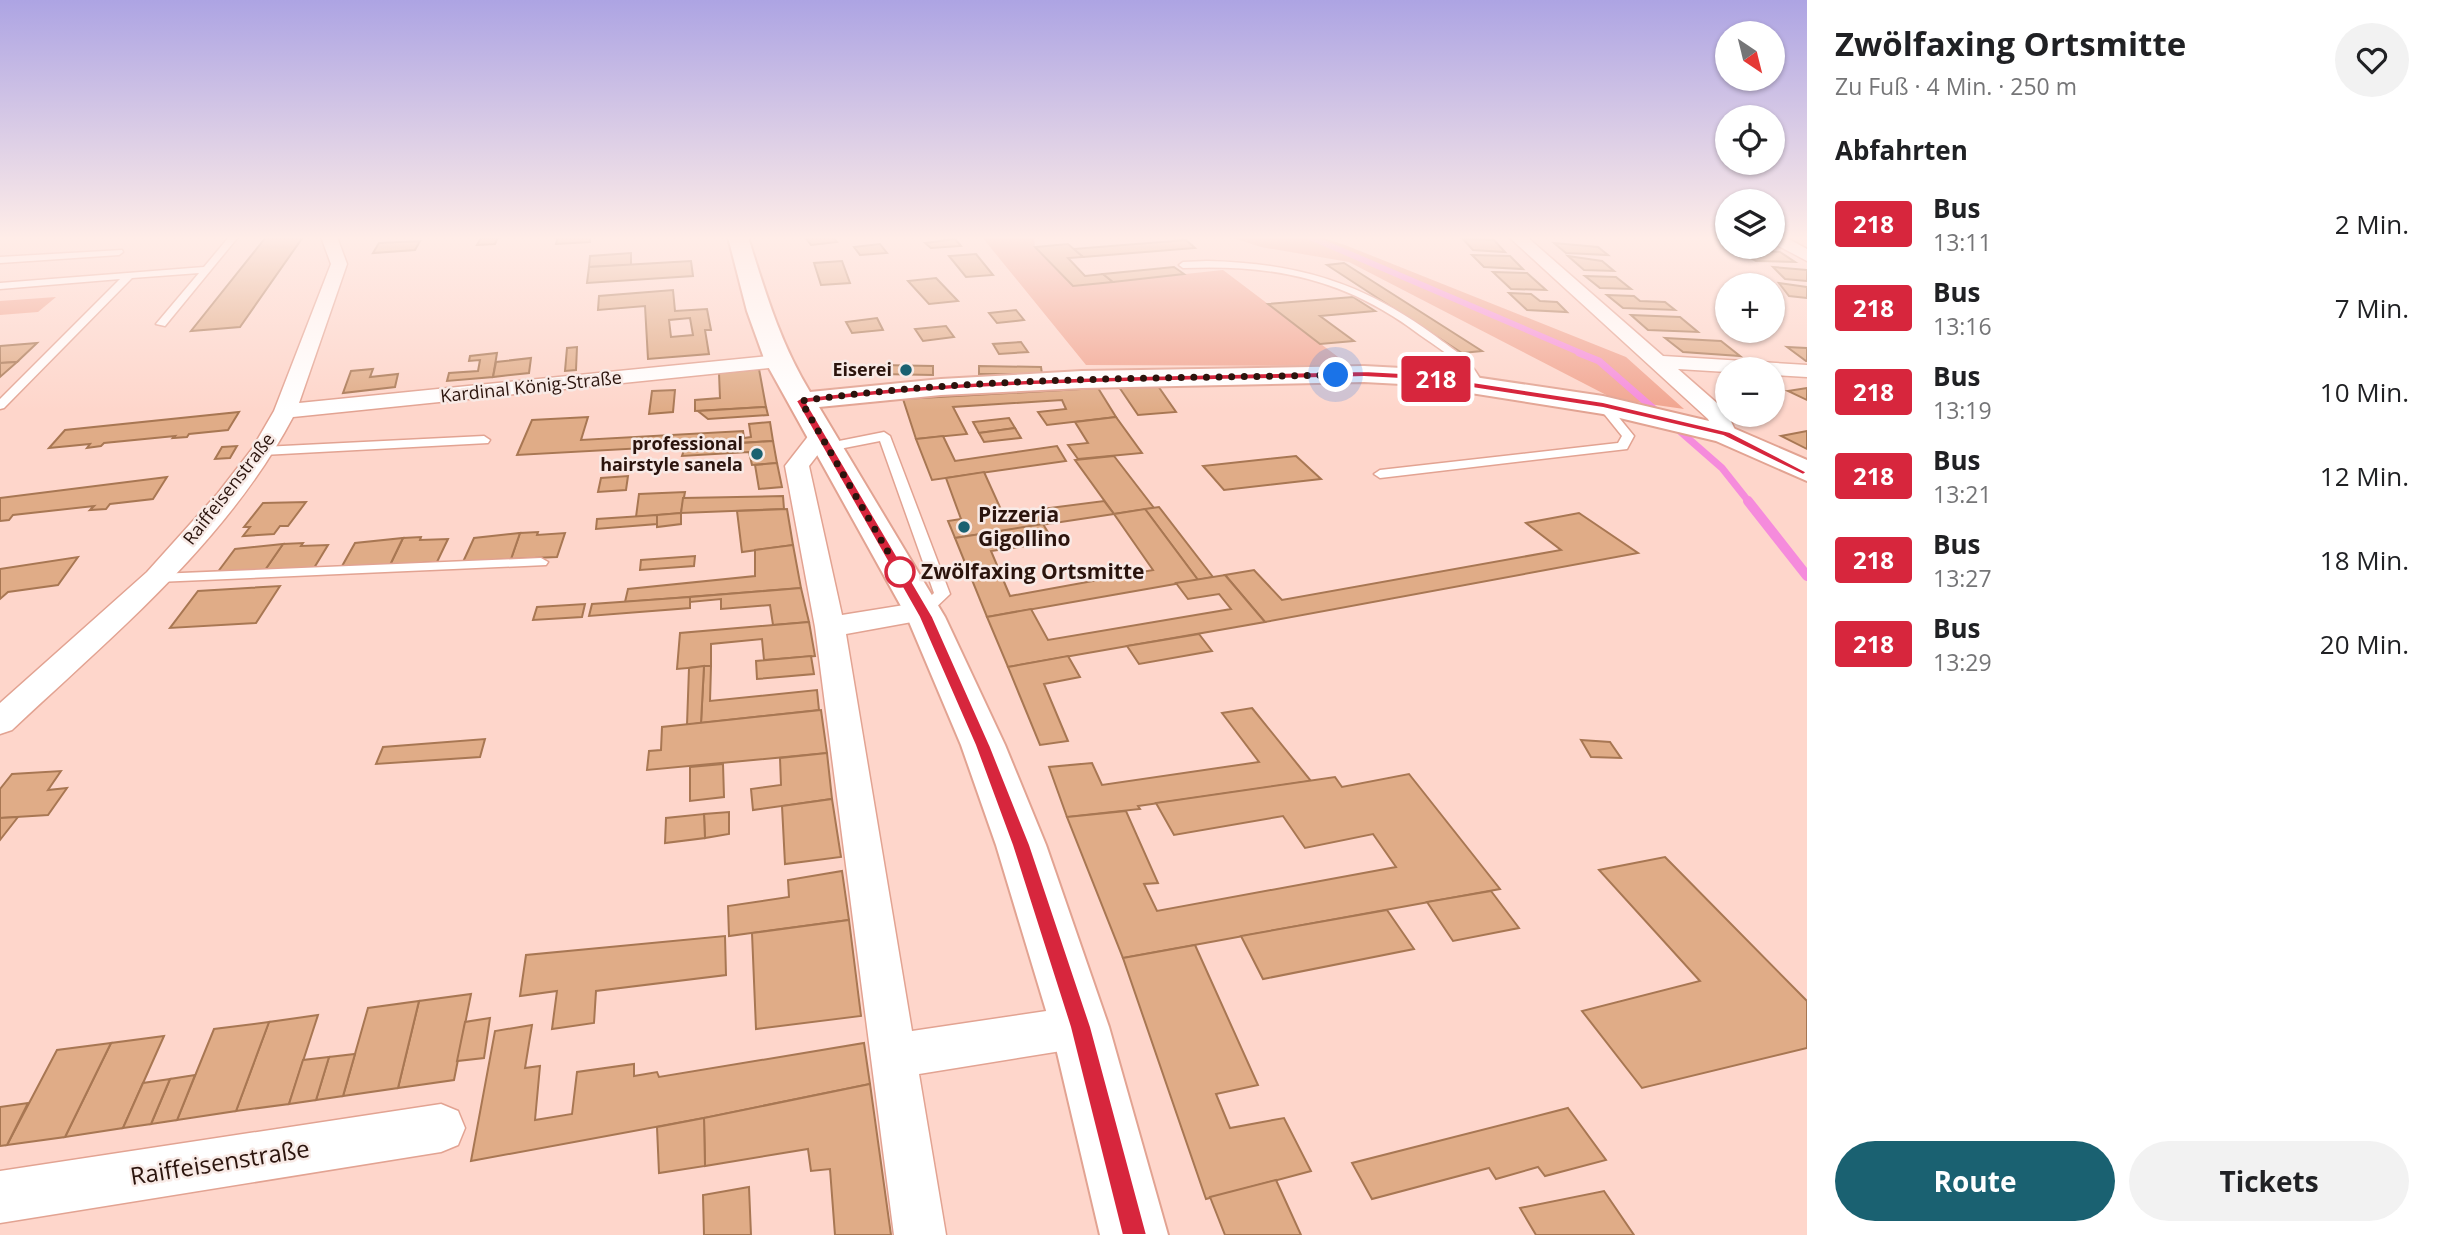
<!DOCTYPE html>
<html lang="de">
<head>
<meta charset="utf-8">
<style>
  body { margin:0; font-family:"Open Sans",sans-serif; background:#f2f2f2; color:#202124; height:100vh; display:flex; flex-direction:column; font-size:26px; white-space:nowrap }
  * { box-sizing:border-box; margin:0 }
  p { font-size:23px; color:#757577 }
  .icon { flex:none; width:38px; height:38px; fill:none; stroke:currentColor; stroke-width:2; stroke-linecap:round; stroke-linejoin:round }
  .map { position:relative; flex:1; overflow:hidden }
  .drawer { display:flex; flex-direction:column; background:#fff; width:630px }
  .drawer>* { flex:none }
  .badge { padding:0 14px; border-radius:5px; font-size:24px; line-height:46px }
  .needle { width:46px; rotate:145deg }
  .tools { position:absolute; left:1715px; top:21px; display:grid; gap:14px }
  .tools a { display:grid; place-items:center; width:70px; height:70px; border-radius:50%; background:#fff; box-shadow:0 2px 5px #0004; font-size:35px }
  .you { position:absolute; width:35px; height:35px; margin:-18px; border:5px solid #fff; border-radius:50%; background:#1a73e8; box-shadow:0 0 0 10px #1a73e833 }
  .map>.badge { position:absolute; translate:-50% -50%; box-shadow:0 0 0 4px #fff }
  h2 { padding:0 28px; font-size:26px; line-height:63px }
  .round { display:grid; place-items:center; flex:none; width:74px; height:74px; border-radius:37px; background:#f2f2f2 }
  .overview { display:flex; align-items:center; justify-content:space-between; height:119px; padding:0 28px }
  h1 { font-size:33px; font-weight:700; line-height:52px }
  .button { display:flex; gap:14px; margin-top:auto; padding:14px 28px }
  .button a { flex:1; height:80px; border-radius:42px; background:#1a6171; color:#fff; font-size:28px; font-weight:700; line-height:80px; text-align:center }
  .button a+a { background:#f2f2f2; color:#202124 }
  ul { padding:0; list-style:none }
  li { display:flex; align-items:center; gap:21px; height:84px; padding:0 28px }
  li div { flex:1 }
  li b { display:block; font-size:26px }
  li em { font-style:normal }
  li .badge { min-width:77px; font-weight:700; text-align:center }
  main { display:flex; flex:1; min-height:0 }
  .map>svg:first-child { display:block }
  .green { fill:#f1a590 }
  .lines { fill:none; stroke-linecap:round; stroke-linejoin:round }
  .stream-far2 { stroke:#f58bdc; stroke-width:6 }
  .stream-far1 { stroke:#f58bdc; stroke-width:7 }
  .stream { stroke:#f58bdc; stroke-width:10 }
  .building { fill:#e0ac87; stroke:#a87753; stroke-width:2; fill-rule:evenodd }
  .lane-casing { stroke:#e2a392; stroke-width:3 }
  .street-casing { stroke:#e2a392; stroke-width:3 }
  .secondary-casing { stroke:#e2a392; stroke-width:4 }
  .lane { fill:#fff; fill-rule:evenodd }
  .street { fill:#fff; fill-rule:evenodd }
  .secondary { fill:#fff; fill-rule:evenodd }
  .line { fill:#d7263d; stroke:#fff; stroke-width:2 }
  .walk { stroke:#2b140d; stroke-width:7; stroke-dasharray:0 12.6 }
  .poi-dot { fill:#1a6171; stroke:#f8eae6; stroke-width:2.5 }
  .stop-dot { fill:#fff; stroke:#d7263d; stroke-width:3.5 }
  .labels { text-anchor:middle; stroke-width:5; stroke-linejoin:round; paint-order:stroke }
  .far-poi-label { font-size:18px; font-weight:bold; fill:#2b140d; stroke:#f8eae6; text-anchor:end }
  .far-street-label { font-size:18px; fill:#2b140d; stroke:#f8eae6 }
  .poi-label { font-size:21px; font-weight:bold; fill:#2b140d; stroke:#f8eae6; text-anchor:start }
  .stop-label { font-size:21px; font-weight:bold; fill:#2b140d; stroke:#f8eae6; text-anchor:start }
  .near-street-label { font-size:24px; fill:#2b140d; stroke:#f8eae6 }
</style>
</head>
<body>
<main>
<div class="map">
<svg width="1807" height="1235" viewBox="0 0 1807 1235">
  <rect width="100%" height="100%" fill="#fed6cb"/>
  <g class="green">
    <polygon points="982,237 1034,237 1035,247 1073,286 1223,270 1350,366 1086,365"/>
    <polygon points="1230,237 1321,237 1345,245 1626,357 1684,409 1614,399 1349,262 1261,247"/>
    <polygon points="56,297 38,312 0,315 0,301"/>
  </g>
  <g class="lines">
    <polyline class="stream-far2" points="1310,237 1583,354"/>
    <g class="stream-far1">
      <polyline points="1579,353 1599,361 1662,416"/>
      <polyline points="1674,426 1722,468 1749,502"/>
    </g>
    <polyline class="stream" points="1748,501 1807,576"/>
  </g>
  <g class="building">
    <polygon points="266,237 303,237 240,327 191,331"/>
    <polygon points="498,237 495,244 477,245 481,238"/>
    <polygon points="558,237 590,237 590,242 556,244"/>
    <polygon points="805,237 833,237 837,242 811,245"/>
    <polygon points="955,239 961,246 931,248 925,243"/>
    <polygon points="1463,239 1494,240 1505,252 1473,250"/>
    <polygon points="1186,240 1195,248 1083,257 1073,249"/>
    <polygon points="420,241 415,250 373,253 379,243"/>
    <polygon points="1554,243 1598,247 1608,255 1566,253"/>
    <polygon points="880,244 887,253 860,255 854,247"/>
    <polygon points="1068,244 1083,257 1068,258 1085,276 1103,274 1113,282 1073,286 1035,247"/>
    <polygon points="1736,250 1780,252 1795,262 1756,261"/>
    <polygon points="631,253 631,265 589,267 590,256"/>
    <polygon points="976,254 993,275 966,277 949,256"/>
    <polygon points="1472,255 1510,256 1523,269 1484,267"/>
    <polygon points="1568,256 1602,261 1614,271 1584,270"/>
    <polygon points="691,261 693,276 587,283 589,267"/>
    <polygon points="842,261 850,283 821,285 814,263"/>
    <polygon points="1344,263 1482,351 1462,353 1327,265"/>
    <polygon points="1174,267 1184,274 1113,282 1103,274"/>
    <polygon points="1773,267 1807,270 1807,281 1785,279"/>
    <polygon points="1493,272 1527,273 1546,290 1511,289"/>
    <polygon points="1585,276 1616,277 1631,289 1600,288"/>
    <polygon points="936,278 958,301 929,304 908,281"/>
    <polygon points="1779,283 1807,287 1807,298 1789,296"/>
    <path d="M673 290 675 311 707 309 711 330H705L709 354 648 359 645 306 598 310 599 296ZM690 318 693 335 671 337 669 320Z"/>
    <polygon points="1509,293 1531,294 1540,301 1557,302 1567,312 1527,310"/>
    <polygon points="1607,295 1634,296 1640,301 1665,302 1675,310 1623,308"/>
    <polygon points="1353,297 1375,311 1320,316 1354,341 1320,344 1268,304"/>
    <polygon points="1016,310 1024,320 997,323 989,313"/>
    <polygon points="1631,315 1680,317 1698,332 1648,330"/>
    <polygon points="877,318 883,330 852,333 846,322"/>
    <polygon points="946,326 954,337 923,341 915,329"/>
    <polygon points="1665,338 1721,341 1740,356 1683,352"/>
    <polygon points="1021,342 1028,352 999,354 993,344"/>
    <polygon points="37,343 17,362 0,363 0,346"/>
    <polygon points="577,347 576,370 565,371 567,348"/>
    <polygon points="1787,347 1807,348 1807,361 1806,361"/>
    <polygon points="497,353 493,377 447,381 449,373 478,371 480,360 469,361 470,356"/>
    <polygon points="531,358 529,373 493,377 496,362"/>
    <polygon points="17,362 0,377 0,363"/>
    <polygon points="880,365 933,366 933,375 879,374"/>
    <polygon points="979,366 1041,367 1042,374 979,374"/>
    <polygon points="373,369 370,377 398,374 395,387 343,393 351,371"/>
    <polygon points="759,369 766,407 695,411 695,400 720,398 719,373"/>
    <polygon points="1158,386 1176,412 1138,415 1119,387"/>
    <polygon points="1098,388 1116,417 1047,425 1038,412 1066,409 1062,400 953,407 967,434 916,439 903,399"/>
    <polygon points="1807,388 1807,400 1788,391"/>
    <polygon points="675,390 673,412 649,414 652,391"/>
    <polygon points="766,407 768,415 708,419 698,411"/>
    <polygon points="239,412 228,430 189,434 187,437 173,438 175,436 104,443 101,446 87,448 90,444 49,448 65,430"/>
    <polygon points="588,417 581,440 743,431 744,438 751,437 749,424 770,422 773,441 517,455 532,420"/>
    <polygon points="1116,417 1142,453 1078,459 1068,445 1088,443 1075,422"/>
    <polygon points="1009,418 1015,428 979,433 973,422"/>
    <polygon points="1015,428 1021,438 984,442 979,433"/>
    <polygon points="1807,431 1807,449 1781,436"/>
    <polygon points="943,436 955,461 1057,446 1066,461 932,480 916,439"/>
    <polygon points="773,441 777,463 752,465 749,452 682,456 685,447"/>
    <polygon points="237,446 230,458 215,459 222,447"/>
    <polygon points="1114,456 1154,508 1114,514 1075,460"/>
    <polygon points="1296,456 1321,479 1224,490 1203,466"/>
    <polygon points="777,463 782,487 759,489 755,465"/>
    <polygon points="984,472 1003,514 1104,501 1114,514 955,538 948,521 961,519 946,478"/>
    <polygon points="628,476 626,490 598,492 601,478"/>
    <polygon points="167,477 153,499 110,504 106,509 90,510 94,506 13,515 9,520 0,521 0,498"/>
    <polygon points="685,492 681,513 636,517 639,494"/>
    <polygon points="783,496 784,509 681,513 683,498"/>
    <polygon points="306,502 288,526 280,526 274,534 243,536 250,527 244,527 263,503"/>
    <polygon points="1159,507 1213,577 1198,580 1145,509"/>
    <polygon points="787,509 793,545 742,552 737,511"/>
    <polygon points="1145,509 1198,580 987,617 955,538 1043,524 1054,542 991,551 1010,596 1153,570 1114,514"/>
    <polygon points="681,513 681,524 657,527 657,515"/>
    <polygon points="1579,513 1638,553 1265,622 1225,575 1254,570 1282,600 1561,550 1526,523"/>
    <polygon points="657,515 657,524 596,529 597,519"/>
    <polygon points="538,532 537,535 565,533 557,557 511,559 520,533"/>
    <polygon points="520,533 511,559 463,562 474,538"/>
    <polygon points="421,537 420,540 448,539 437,562 390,565 403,538"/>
    <polygon points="403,538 390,565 341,568 355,543"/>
    <polygon points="303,543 301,546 328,545 314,568 265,570 283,544"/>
    <polygon points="283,544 265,570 217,573 235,549"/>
    <polygon points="793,545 801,588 625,602 628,589 755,576 755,550"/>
    <polygon points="695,556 694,566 640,570 641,560"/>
    <polygon points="78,557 58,585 8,592 0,599 0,569"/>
    <polygon points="1225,575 1265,622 1008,667 987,617 1031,609 1048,640 1231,609 1219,594 1188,599 1176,583"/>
    <polygon points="280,586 256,623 170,628 198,591"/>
    <polygon points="801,588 809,622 773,625 770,605 721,609 721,599 690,602 690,597"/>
    <polygon points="690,597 690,608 589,616 592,604"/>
    <polygon points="585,604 582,617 533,620 537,607"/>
    <polygon points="809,622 815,656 764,660 762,639 711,644 711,666 677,669 680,633"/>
    <polygon points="1199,634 1212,651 1139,664 1127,646"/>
    <polygon points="811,656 814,674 757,679 756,661"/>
    <polygon points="1068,656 1080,677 1044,684 1068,741 1040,745 1008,667"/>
    <polygon points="704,666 711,666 710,701 817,690 819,710 701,723"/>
    <polygon points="704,666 701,723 687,725 689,668"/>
    <polygon points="1252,708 1311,781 1138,806 1140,809 1067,817 1049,767 1092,763 1102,785 1259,762 1222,713"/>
    <polygon points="821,710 827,753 647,770 649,751 661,750 662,727"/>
    <polygon points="485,739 480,757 376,764 383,747"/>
    <polygon points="1581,740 1610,742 1621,758 1591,757"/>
    <polygon points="827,753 832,799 753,810 751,789 781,785 780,758"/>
    <polygon points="723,764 724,797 690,801 690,767"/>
    <polygon points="61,771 48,790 67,788 48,815 0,818 0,789 12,774"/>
    <polygon points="1409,774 1500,889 1123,958 1067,817 1126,811 1158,883 1144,884 1157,911 1396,867 1373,834 1305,848 1283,816 1174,835 1156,803 1335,777 1342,787"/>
    <polygon points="832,799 841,857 785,864 782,806"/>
    <polygon points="729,812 729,834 705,838 704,814"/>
    <polygon points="704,814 705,838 665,843 666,818"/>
    <polygon points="18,817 0,840 0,818"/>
    <polygon points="1665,857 1807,1001 1807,1048 1642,1088 1582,1011 1700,981 1599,870"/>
    <polygon points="842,871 849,920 729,936 728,906 789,897 788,880"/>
    <polygon points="1491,891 1519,928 1453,941 1427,902"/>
    <polygon points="1387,910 1414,949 1263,979 1241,936"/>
    <polygon points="849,920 861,1016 756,1029 752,933"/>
    <polygon points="725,936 726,975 596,991 594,1023 552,1029 557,991 520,996 526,955"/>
    <polygon points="1195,945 1258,1085 1216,1094 1230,1128 1284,1118 1311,1171 1206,1199 1123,958"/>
    <polygon points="471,994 454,1080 398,1088 419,1001"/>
    <polygon points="419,1001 398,1088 343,1096 368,1008"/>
    <polygon points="318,1015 289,1104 236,1111 269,1022"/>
    <polygon points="490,1018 484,1058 457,1061 465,1022"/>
    <polygon points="269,1022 236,1111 177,1120 214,1029"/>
    <polygon points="532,1025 525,1068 540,1066 535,1120 572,1114 577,1072 634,1064 634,1076 657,1072 659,1077 864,1043 870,1084 704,1118 471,1161 495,1031"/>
    <polygon points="164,1036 123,1128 65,1137 111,1043"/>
    <polygon points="111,1043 65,1137 7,1145 57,1050"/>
    <polygon points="355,1054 343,1096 316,1100 329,1057"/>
    <polygon points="329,1057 316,1100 289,1104 303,1060"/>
    <polygon points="195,1075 177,1120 151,1124 170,1079"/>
    <polygon points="170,1079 151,1124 123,1128 143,1083"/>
    <polygon points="870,1084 891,1235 835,1235 830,1169 811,1171 808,1149 705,1166 704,1118"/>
    <polygon points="28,1103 7,1145 0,1146 0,1107"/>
    <polygon points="1568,1108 1606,1160 1545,1176 1538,1167 1496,1179 1489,1168 1372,1199 1352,1163"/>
    <polygon points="704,1118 705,1166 659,1173 657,1127"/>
    <polygon points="1276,1180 1301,1235 1225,1235 1210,1197"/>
    <polygon points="749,1187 751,1235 704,1235 703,1195"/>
    <polygon points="1604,1191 1634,1235 1536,1235 1520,1208"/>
  </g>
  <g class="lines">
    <g class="lane-casing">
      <g id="lane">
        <polygon points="229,237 238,237 165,326 156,324 199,273 132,278 4,408 0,409 0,399 120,279 0,289 0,283 204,267"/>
        <polygon points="122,250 123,252 119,255 0,263 0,257"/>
        <path d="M1207 261C1296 263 1362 282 1434 335 1456 352 1470 358 1483 384L1473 386C1470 381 1467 372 1463 368 1451 355 1434 345 1420 335 1346 279 1274 264 1183 268L1179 265 1183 262Z"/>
        <polygon points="1603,402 1607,403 1634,436 1627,449 1380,478 1374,474 1380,470 1618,443 1622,436 1597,405"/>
        <polygon points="884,432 890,436 950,594 929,614 923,616 915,611 934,593 880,441 829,451 823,447 829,443"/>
        <polygon points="484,436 490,440 488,443 263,455 257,451 263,447"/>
        <polygon points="541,558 548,562 546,565 157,582 150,578 157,574"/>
      </g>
    </g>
    <g class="street-casing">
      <g id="street">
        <path d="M321 237H337L347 264 299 403 778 355 785 357 788 361 785 365 778 367 293 417C227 542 113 635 12 730L0 734V703L147 572 218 493 252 449 274 411 331 264Z"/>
        <polygon points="1509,237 1527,237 1663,356 1807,365 1807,377 1773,375 1773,369 1727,369 1727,372 1678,369 1726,411 1737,434 1734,439 1718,439 1708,419"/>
        <polygon points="1773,237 1785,237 1807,249 1807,261 1773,243"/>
        <polygon points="821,428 829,430 833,435 809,466 842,615 923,602 933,604 938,611 933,618 923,620 846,634 912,1031 1080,1006 1096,1012 1102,1027 1096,1042 1080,1048 919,1074 946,1235 894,1235 815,627 785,466 813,430"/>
        <polygon points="441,1104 458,1111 465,1128 458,1145 441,1152 0,1223 0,1171"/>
      </g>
    </g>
    <g class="secondary-casing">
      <path id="secondary" d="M728 237H748C765 291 780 343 810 392L941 379 1082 371 1364 366 1420 369 1603 396 1726 425 1807 460V481L1716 441 1603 414 1420 385 1364 382 1082 388 941 395 819 407 945 617 1005 745 1046 845 1109 1027 1168 1235H1100L1051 1027 996 845 961 745 907 617 765 361 747 311Z"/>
    </g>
    <use href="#lane" class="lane"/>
    <use href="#street" class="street"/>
    <use href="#secondary" class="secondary"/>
  </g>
  <linearGradient id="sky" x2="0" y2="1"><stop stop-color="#ada4e3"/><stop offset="0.58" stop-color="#ffede8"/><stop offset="1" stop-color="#ffede8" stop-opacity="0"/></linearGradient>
  <rect width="1807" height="410" fill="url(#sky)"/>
  <path class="line" d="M1364 371 1420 374 1603 402 1730 432 1807 472 1803 475 1723 436 1603 408 1420 380 1364 377C1178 382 991 380 807 403L933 617 990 745 1030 845 1091 1027 1147 1235H1122L1070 1027 1012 845 975 745 919 617 796 401 801 398C987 375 1176 376 1364 371Z"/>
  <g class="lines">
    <path class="walk" d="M900 572 903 578 801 401C978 376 1158 379 1336 375"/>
  </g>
  <g class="poi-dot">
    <circle cx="906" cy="370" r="7"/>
    <circle cx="757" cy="454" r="7"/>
    <circle cx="964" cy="527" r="7"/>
  </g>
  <circle class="stop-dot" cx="900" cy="572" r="14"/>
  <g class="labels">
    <g class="far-poi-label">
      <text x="892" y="376">Eiserei</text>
      <text x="743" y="450">professional<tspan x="743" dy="21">hairstyle sanela</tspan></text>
    </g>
    <g class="far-street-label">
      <text transform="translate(531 387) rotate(-6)" y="6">Kardinal König-Straße</text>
      <text transform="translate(229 489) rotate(-52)" y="6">Raiffeisenstraße</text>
    </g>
    <g class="poi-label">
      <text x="978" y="522">Pizzeria<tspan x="978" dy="24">Gigollino</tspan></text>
    </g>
    <g class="stop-label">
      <text x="921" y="579">Zwölfaxing Ortsmitte</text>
    </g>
    <g class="near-street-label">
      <text transform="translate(220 1163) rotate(-9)" y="8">Raiffeisenstraße</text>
    </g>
  </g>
</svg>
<div class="tools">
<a><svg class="needle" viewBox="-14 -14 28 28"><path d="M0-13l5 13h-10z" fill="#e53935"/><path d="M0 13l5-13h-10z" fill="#757577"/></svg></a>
<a><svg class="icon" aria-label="locate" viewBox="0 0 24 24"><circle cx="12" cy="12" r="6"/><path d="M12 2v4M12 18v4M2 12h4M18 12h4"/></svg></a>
<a><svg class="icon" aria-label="layers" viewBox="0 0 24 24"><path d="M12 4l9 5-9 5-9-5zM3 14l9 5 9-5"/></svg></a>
<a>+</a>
<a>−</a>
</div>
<div class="you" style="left:1336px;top:375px"></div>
<b class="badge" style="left:1436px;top:379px;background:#d7263d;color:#fff">218</b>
</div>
<section class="drawer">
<div class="overview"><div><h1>Zwölfaxing Ortsmitte</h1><p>Zu Fuß · 4 Min. · 250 m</p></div><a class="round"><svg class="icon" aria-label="heart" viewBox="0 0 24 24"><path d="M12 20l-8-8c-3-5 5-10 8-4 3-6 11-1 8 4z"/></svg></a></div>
<h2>Abfahrten</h2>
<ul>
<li><span class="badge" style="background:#d7263d;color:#fff">218</span><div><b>Bus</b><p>13:11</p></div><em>2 Min.</em></li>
<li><span class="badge" style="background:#d7263d;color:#fff">218</span><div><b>Bus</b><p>13:16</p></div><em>7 Min.</em></li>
<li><span class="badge" style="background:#d7263d;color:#fff">218</span><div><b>Bus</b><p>13:19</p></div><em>10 Min.</em></li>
<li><span class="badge" style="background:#d7263d;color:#fff">218</span><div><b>Bus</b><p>13:21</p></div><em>12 Min.</em></li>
<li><span class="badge" style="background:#d7263d;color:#fff">218</span><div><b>Bus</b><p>13:27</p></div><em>18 Min.</em></li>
<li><span class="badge" style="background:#d7263d;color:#fff">218</span><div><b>Bus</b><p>13:29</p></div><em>20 Min.</em></li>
</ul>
<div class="button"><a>Route</a><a>Tickets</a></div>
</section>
</main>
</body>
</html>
